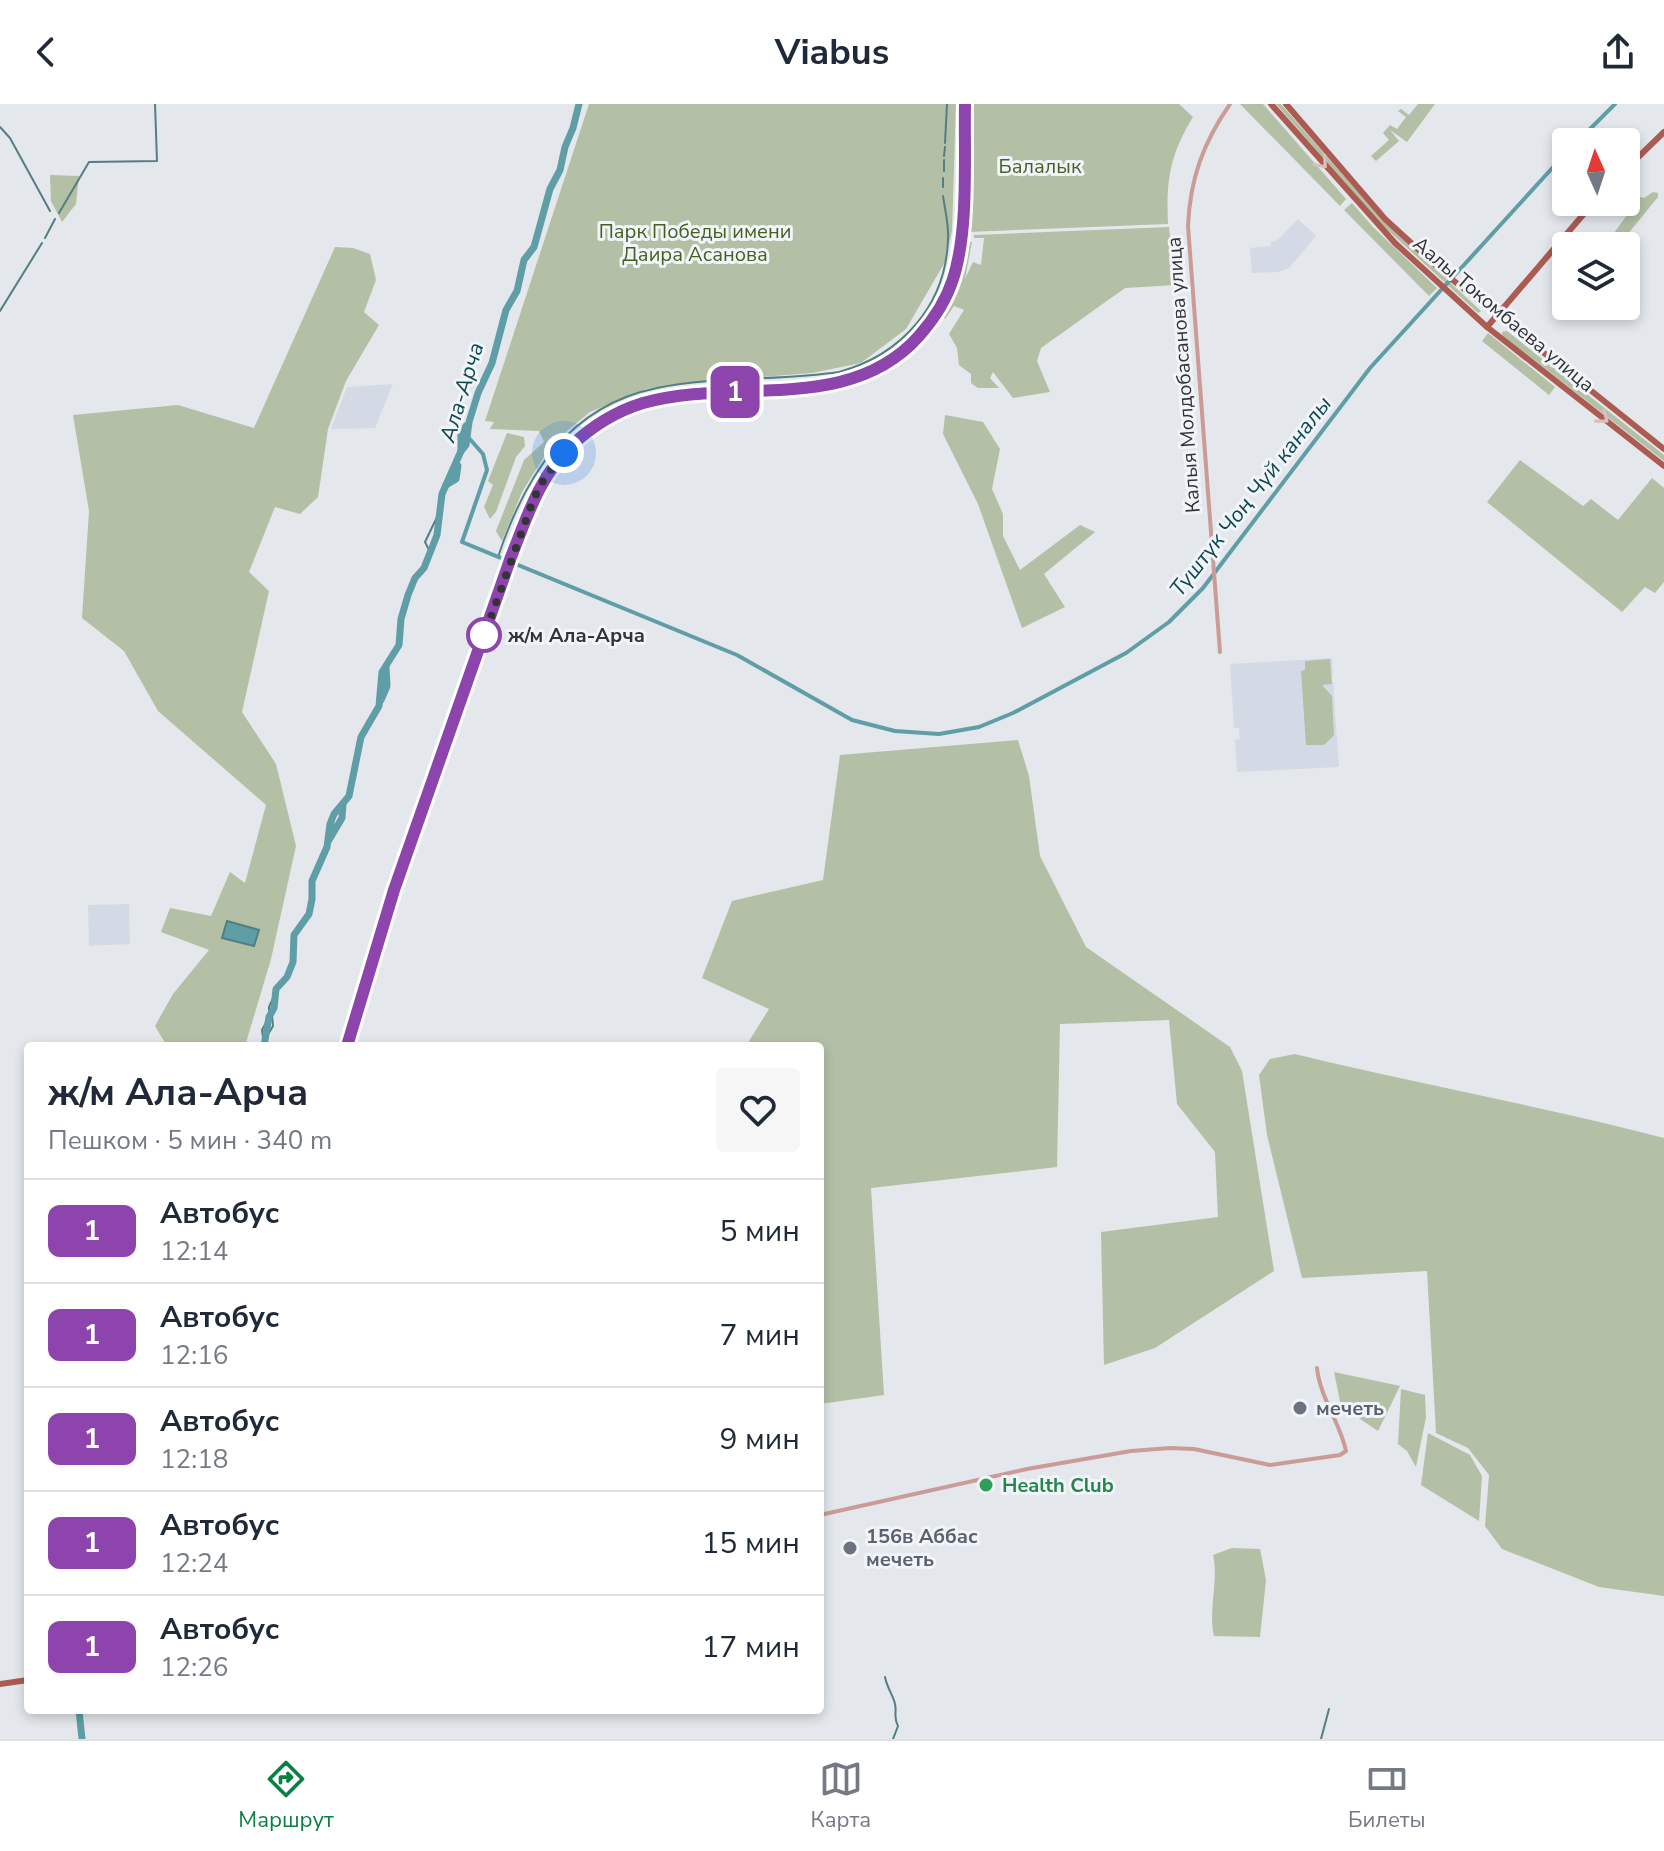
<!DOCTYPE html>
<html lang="ru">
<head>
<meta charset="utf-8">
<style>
  body { margin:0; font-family:"Nunito Sans",sans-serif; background:#f6f6f7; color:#1f2937; height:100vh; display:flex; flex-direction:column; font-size:30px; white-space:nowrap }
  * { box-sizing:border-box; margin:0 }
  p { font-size:26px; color:#747a83 }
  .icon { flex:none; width:44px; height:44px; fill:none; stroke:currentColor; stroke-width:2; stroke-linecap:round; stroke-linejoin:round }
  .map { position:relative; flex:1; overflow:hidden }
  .drawer { position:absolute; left:24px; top:938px; width:800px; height:672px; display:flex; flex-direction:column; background:#fff; border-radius:8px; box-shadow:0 4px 12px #0003 }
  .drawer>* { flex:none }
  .badge { padding:0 16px; border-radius:12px; font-size:28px; line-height:52px }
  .needle { width:52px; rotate:357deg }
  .tools { position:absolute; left:1552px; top:24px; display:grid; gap:16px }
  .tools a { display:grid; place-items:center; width:88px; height:88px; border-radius:8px; background:#fff; box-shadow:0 4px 12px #0003; font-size:40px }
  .you { position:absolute; width:40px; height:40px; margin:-20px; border:6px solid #fff; border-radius:50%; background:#1a73e8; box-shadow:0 0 0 12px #1a73e833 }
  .map>.badge { position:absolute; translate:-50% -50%; box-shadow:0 0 0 4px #fff }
  .round { display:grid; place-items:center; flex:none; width:84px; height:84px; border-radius:8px; background:#f6f6f7 }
  .head { display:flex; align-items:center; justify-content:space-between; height:136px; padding:0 24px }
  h1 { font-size:38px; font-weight:700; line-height:60px }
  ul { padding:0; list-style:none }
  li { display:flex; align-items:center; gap:24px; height:104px; padding:0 24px; border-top:2px solid #e0e1e3 }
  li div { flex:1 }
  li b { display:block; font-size:30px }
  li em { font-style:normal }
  li .badge { min-width:88px; font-weight:700; text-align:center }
  header { display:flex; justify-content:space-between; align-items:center; height:104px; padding:0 24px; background:#fff; font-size:36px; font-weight:700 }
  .dock { display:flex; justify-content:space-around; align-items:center; height:112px; border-top:2px solid #e0e1e3; background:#fff; font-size:22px; color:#747a83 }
  .dock a { display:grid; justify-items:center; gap:4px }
  .dock .on { color:#0b8043 }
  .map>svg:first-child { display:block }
  .built { fill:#d4dae5 }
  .green { fill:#b3c0a5 }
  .water { fill:#5f9ea6; stroke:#527e84; stroke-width:2 }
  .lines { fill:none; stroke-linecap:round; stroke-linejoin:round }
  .stream { stroke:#527e84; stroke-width:2 }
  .canal { stroke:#5f9ea6; stroke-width:4 }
  .river { stroke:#5f9ea6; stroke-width:7 }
  .minor { stroke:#cb9c96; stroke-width:4 }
  .major { stroke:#ab5b52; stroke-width:6 }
  .oneway { stroke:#d8bebf }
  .line-casing { stroke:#fff; stroke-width:18 }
  .line { stroke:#8e44ad; stroke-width:12 }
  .walk { stroke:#333436; stroke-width:8; stroke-dasharray:0 14.4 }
  .stop-dot { fill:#fff; stroke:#8e44ad; stroke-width:4 }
  .worship-dot { fill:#6b7280; stroke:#f1f4f9; stroke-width:3 }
  .leisure-dot { fill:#2e9e5b; stroke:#f1f4f9; stroke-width:3 }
  .labels { text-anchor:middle; stroke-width:6; stroke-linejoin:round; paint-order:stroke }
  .park-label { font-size:20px; fill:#466021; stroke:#f1f4f9 }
  .street-label { font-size:20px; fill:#333436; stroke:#f1f4f9 }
  .stop-label { font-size:20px; font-weight:bold; fill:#333436; stroke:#f1f4f9; text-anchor:start }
  .worship-label { font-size:20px; font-weight:bold; fill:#5b616d; stroke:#f1f4f9; text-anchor:start }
  .leisure-label { font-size:20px; font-weight:bold; fill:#27864d; stroke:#f1f4f9; text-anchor:start }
  .water-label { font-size:22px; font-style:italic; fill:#0f4950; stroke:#f1f4f9 }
</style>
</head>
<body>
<header><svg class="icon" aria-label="back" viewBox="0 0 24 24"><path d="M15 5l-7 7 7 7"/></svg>Viabus<svg class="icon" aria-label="share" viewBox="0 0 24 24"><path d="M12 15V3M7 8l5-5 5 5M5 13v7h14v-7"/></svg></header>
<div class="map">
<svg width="1664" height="1635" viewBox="0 0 1664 1635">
  <rect width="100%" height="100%" fill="#e4e7eb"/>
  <g class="built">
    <polygon points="1298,115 1316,132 1289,164 1279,168 1252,169 1250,144 1271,142 1271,138 1279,135"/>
    <polygon points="393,280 375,324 331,325 347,283"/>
    <polygon points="1332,554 1333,571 1330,574 1333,578 1339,663 1237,668 1235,636 1240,635 1239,624 1234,624 1230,560"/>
    <polygon points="129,800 130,840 89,842 88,801"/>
  </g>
  <g class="green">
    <polygon points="589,0 956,0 952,127 945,158 906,225 861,259 812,269 684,279 646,285 590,308 567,327 544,353 522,388 502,437 496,427 524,356 544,338 539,327 490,325 494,318 485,317"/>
    <path d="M972 0H1179L1193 13C1170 51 1166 75 1168 120L968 128Z"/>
    <polygon points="1240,0 1263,0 1346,95 1340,102"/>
    <polygon points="1276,0 1281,0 1383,117 1481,207 1478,209 1379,118"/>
    <polygon points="1418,0 1435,0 1407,38 1390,26 1399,37 1376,57 1371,52 1389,36 1383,29 1390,21 1397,25 1406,13 1398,7 1401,5 1409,11"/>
    <polygon points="50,71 79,72 76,100 62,118 51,97"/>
    <polygon points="1653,88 1658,89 1658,93 1622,137 1614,129 1640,93 1644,94"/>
    <polygon points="1352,99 1373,123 1437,184 1429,192 1344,106"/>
    <polygon points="1169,123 1175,181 1125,184 1041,244 1037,257 1050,288 1013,294 993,268 990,274 999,284 978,284 971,279 971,270 959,261 957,244 949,230 964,206 954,202 945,215 943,213 961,167 966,140 969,138 972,138 965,175 973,158 981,161 984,134 974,134 974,131"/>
    <polygon points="335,143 353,144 370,150 376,176 364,208 379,221 346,277 328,325 318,393 300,410 275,403 249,468 269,487 242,608 276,660 296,742 271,855 245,942 167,942 155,922 173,890 209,846 161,828 170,804 211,812 230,768 245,779 266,701 158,607 124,547 82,514 89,407 73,311 178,301 254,324"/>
    <polygon points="1507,227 1664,351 1664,357 1502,231 1502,228"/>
    <polygon points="1488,229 1555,283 1549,291 1482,237"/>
    <polygon points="945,311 983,318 1000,345 992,385 1003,410 1003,432 1020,466 1080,421 1095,428 1044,470 1065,503 1022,524 978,400 943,330"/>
    <polygon points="507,329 524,333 525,342 516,353 496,408 490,415 484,403 493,381 488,377"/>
    <polygon points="1520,356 1583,402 1591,395 1618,416 1652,374 1664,384 1664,478 1655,489 1645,483 1622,508 1487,398"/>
    <polygon points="1330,555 1332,580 1322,581 1332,592 1334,631 1324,641 1306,641 1301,567 1305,566 1305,557"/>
    <polygon points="1018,636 1029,672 1040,752 1086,843 1230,943 1242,967 1274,1167 1155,1244 1104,1261 1101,1128 1218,1113 1215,1048 1177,1000 1169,916 1060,920 1057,1063 871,1084 884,1291 820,1300 820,942 746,942 769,905 702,874 732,797 823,776 840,651"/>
    <path d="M1295 950C1417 980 1542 1002 1664 1034V1492L1599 1483 1502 1445 1485 1422 1489 1371 1468 1344 1436 1329 1427 1167 1302 1174 1267 1031 1259 971 1270 955Z"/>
    <polygon points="1334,1268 1400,1282 1378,1327 1341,1302"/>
    <polygon points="1401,1285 1425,1291 1426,1313 1416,1363 1407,1347 1398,1340"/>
    <polygon points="1428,1329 1470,1351 1482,1372 1479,1417 1421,1381"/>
    <path d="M1232 1444 1260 1445 1266 1476 1260 1533 1214 1532C1208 1505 1219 1477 1213 1451Z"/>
  </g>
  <polygon class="water" points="227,817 259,826 254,842 222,834"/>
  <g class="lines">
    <g class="stream">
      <polyline points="0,23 10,34 50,107"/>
      <polyline points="945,39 947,0"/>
      <polyline points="944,52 945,43"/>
      <polyline points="944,67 944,56"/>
      <polyline points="943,83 943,74"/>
      <polyline points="59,109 89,58 157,57 155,0"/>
      <polyline points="45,134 55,115"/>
      <polyline points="0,207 42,139"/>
      <polyline points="430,448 425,438 439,409"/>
      <path d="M498 453C525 372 568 302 657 284 716 272 779 277 839 268 901 251 946 202 948 135 949 121 945 106 943 92"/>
      <polyline points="333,713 334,728"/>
      <polyline points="266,934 273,922 272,911"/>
      <polyline points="264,941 262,926 269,913 269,903 274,892"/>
      <path d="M885 1573C887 1584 894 1593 895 1600 897 1609 893 1613 898 1622L893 1635"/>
      <polyline points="1321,1635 1329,1605"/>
    </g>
    <g class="canal">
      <polyline points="1577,38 1615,0"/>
      <polyline points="468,333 483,350 487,366 462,438 737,551 852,616 895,627 939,630 979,623 1013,609 1126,549 1169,518 1203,484 1370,264 1566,49"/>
    </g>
    <g class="river">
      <polyline points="461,347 461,331 466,322"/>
      <polyline points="446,381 456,375 458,362"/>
      <polyline points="381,596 387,582 386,563"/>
      <polyline points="329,736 342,714 343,700"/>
      <polyline points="264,942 269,913 274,904 276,885 287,873 293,858 294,831 309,810 312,795 312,777 327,743 330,720 334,710 349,692 361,633 379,602 382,568 399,541 401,515 408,491 415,474 424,464 437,431 442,390 461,347 466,341 469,318 478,289 492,259 506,206 517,187 524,156 534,143 550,85 560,66 565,43 573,24 579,0"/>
      <polyline points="79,1606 82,1635"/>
    </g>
    <g class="minor">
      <path d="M1220 548 1188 122C1190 75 1203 39 1230 0"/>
      <path d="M820 1411 1027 1365 1131 1347 1170 1344 1194 1345 1270 1361 1340 1351 1346 1347C1340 1318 1320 1294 1317 1264"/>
    </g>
    <g class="major">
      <polyline points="1271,0 1395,139 1487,223 1664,362"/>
      <polyline points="1286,0 1385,115 1444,169 1664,345"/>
      <polyline points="1626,65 1664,28"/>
      <polyline points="1487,223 1594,98"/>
      <path d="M347 942 394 786 511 453C524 419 534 384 559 355 582 328 614 306 649 297 739 274 850 309 919 232 934 215 946 197 953 175 969 126 964 53 965 0"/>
      <polyline points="0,1580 28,1576"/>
    </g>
  </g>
  <defs><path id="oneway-chevron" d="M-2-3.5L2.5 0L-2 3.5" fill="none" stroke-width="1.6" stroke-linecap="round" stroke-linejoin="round" transform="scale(2)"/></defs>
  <g class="oneway">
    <use href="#oneway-chevron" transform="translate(1322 59) rotate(49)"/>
    <use href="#oneway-chevron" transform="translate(1603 314) rotate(38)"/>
  </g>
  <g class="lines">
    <g class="line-casing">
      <path id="line" d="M347 942 394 786 511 453C527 413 539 373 571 342 591 323 617 307 643 299 734 273 849 311 919 232 934 215 946 197 953 175 969 126 964 52 965 0"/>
    </g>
    <use href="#line" class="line"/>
    <polyline class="walk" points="484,531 483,535 534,394 544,375 564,349"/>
  </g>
  <circle class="stop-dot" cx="484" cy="531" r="16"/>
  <g class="worship-dot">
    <circle cx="1300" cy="1304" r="8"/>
    <circle cx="850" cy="1444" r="8"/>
  </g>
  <circle class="leisure-dot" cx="986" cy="1381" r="8"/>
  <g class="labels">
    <g class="park-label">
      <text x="1040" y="69">Балалык</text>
      <text x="695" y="134">Парк Победы имени<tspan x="695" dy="23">Даира Асанова</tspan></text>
    </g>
    <g class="street-label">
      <text transform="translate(1504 210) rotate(40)" y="7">Аалы Токомбаева улица</text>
      <text transform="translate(1183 271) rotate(-94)" y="7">Калыя Молдобасанова улица</text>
    </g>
    <g class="stop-label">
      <text x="508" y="538">ж/м Ала-Арча</text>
    </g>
    <g class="worship-label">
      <text x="1316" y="1311">мечеть</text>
      <text x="866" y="1439">156в Аббас<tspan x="866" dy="23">мечеть</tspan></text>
    </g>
    <g class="leisure-label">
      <text x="1002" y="1388">Health Club</text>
    </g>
    <g class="water-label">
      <text transform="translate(461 288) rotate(-73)" y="8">Ала-Арча</text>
      <text transform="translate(1250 392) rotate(-52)" y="8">Түштүк Чоң Чүй каналы</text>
    </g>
  </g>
</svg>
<div class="tools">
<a><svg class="needle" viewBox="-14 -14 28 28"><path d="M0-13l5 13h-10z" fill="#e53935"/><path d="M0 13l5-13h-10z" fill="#747a83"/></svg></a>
<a><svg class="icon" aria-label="layers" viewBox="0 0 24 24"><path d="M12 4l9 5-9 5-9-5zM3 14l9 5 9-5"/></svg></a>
</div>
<div class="you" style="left:564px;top:349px"></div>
<b class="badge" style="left:735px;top:288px;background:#8e44ad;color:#fff">1</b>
<section class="drawer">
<div class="head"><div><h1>ж/м Ала-Арча</h1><p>Пешком · 5 мин · 340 m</p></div><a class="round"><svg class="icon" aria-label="heart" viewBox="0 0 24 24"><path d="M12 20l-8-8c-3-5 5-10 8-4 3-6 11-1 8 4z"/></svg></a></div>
<ul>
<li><span class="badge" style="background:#8e44ad;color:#fff">1</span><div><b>Автобус</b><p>12:14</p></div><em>5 мин</em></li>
<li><span class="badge" style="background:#8e44ad;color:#fff">1</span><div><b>Автобус</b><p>12:16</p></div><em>7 мин</em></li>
<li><span class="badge" style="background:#8e44ad;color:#fff">1</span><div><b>Автобус</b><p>12:18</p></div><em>9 мин</em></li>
<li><span class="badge" style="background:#8e44ad;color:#fff">1</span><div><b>Автобус</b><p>12:24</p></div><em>15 мин</em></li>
<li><span class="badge" style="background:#8e44ad;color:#fff">1</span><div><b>Автобус</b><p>12:26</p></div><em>17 мин</em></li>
</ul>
</section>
</div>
<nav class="dock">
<a class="on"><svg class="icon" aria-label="directions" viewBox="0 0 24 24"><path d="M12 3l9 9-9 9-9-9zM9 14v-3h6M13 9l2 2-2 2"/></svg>Маршрут</a>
<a><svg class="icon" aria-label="map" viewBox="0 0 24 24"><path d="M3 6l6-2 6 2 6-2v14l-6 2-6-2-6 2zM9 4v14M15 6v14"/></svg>Карта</a>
<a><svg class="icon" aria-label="tickets" viewBox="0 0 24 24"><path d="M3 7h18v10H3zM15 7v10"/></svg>Билеты</a>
</nav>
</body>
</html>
